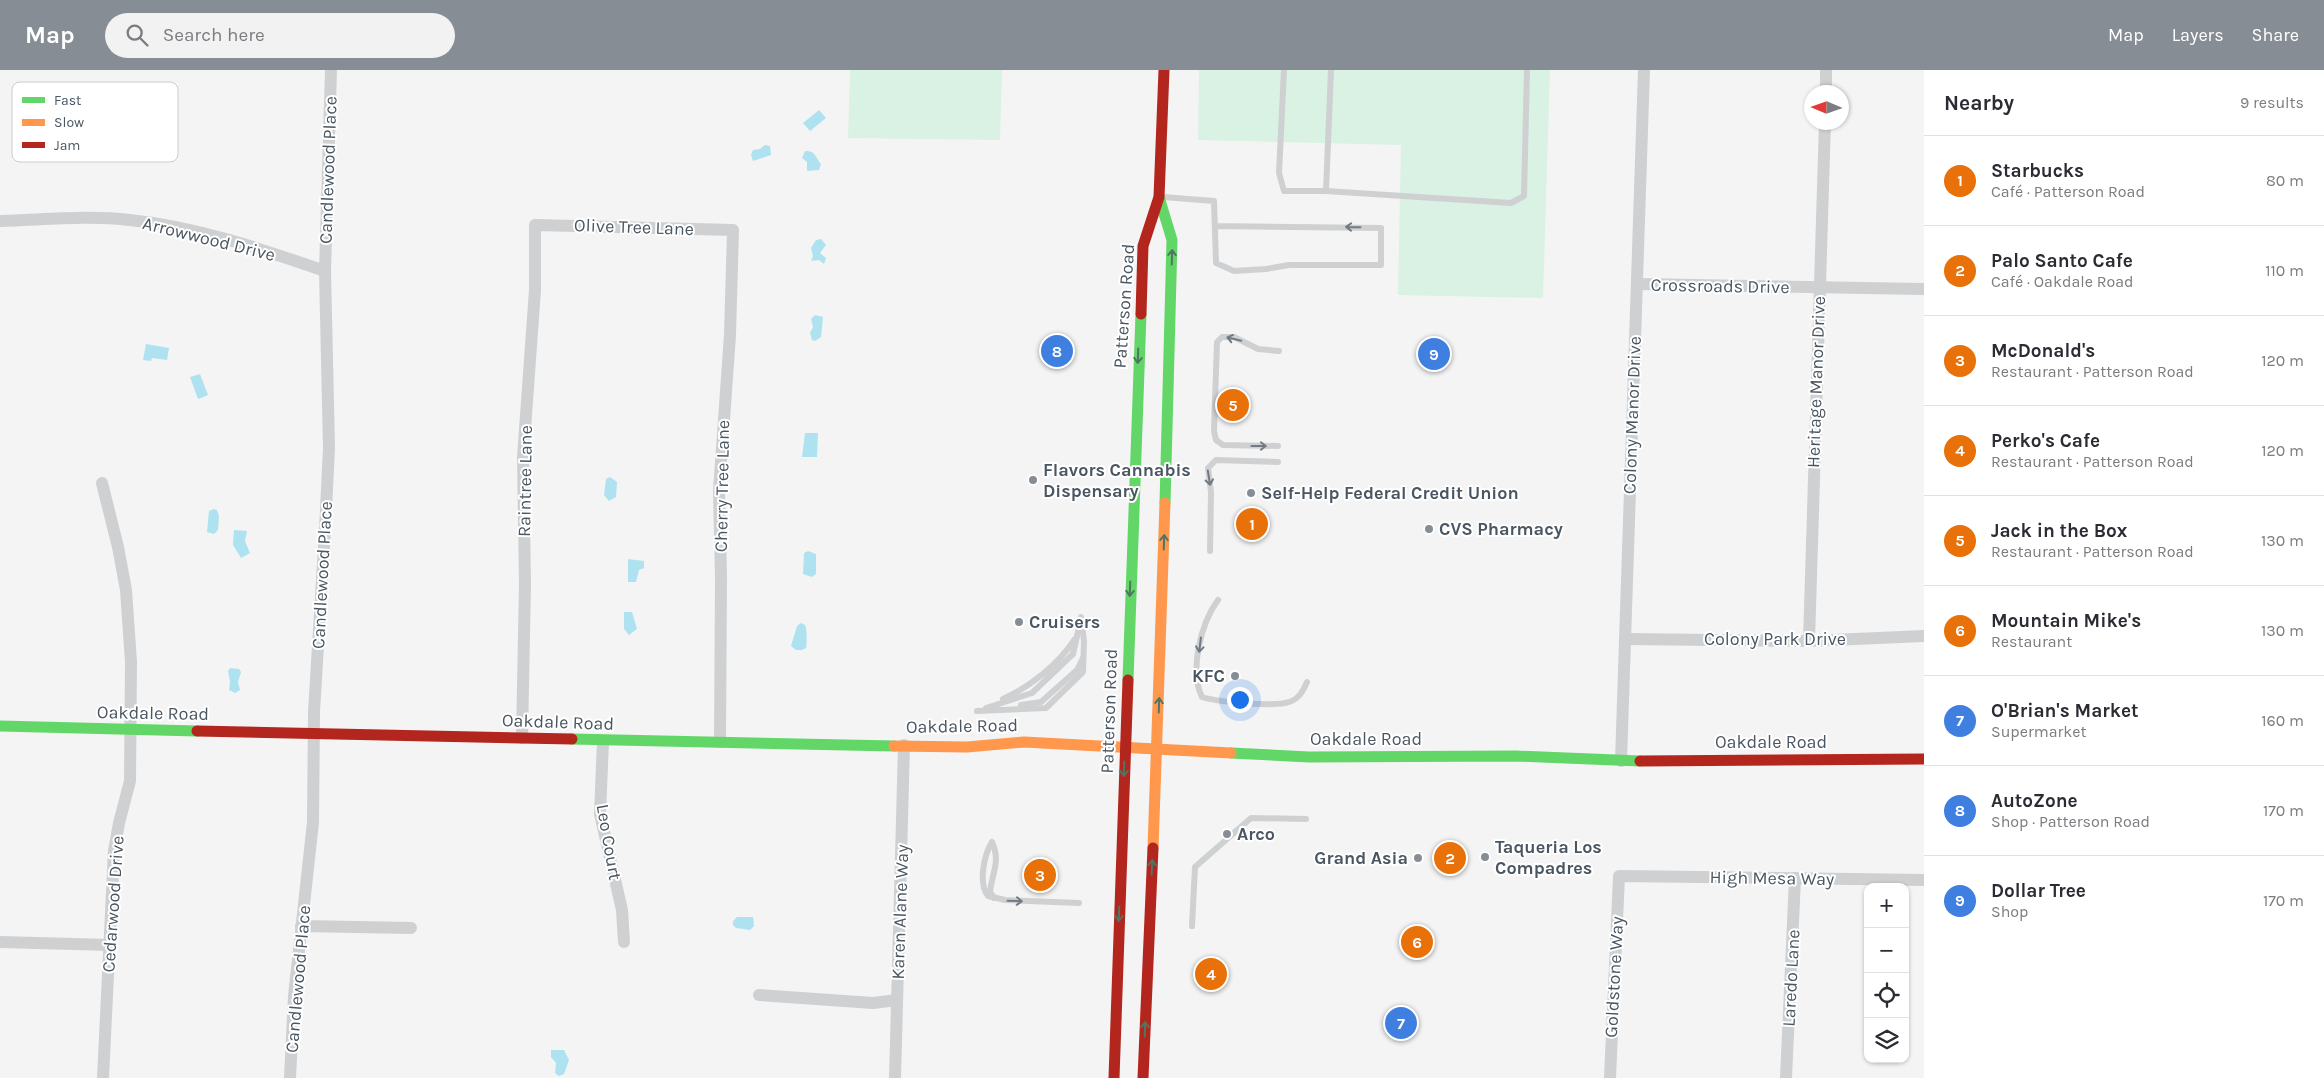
<!DOCTYPE html>
<meta charset="utf-8">
<style>
body{margin:0;font-family:Karla,sans-serif;background:#f2f2f3;color:#2b2b33}
.controls{position:absolute;right:15px;bottom:15px;display:grid;overflow:hidden;border-radius:10px;box-shadow:0 1px 4px #0004}
.controls button{width:45px;height:45px;display:grid;place-items:center;padding:0;border:0;border-bottom:1px solid #e1e1e2;background:#fff;color:#2b2b33;font:25px sans-serif}
.compass{position:absolute;left:1804px;top:15px;width:45px;height:45px;border-radius:50%;background:#fff;box-shadow:0 1px 4px #0004;rotate:272deg}
.you{position:absolute;left:1239px;top:629px;width:18px;height:18px;margin:-12px;border:4px solid #fff;border-radius:50%;background:#1a73e8;box-shadow:0 0 0 8px #1a73e833}
.badge{display:grid;place-items:center;width:32px;height:32px;border-radius:50%;background:#868d94;color:#fff;font-size:16px;font-weight:700}
.pin{position:absolute;translate:-50% -50%;border:2px solid #fff;box-shadow:0 1px 5px #0006}
.list{margin:0;padding:0;list-style:none}
h2{display:flex;justify-content:space-between;align-items:center;height:65px;margin:0;padding:0 20px;font-size:21px}
h2 small{font-size:16px;font-weight:400;color:#7c7c81}
.list li{display:grid;grid-template-columns:32px 1fr auto;gap:15px;align-items:center;box-sizing:border-box;height:90px;padding:0 20px;border-top:1px solid #e1e1e2}
.list b{display:block;font-size:19px;white-space:nowrap}
.list p{margin:0;font-size:16px;white-space:nowrap;color:#7c7c81}
.list em{font-size:16px;font-style:normal;color:#7c7c81}
.icon{flex:none;width:28px;height:28px;fill:none;stroke:currentColor;stroke-width:2;stroke-linecap:round;stroke-linejoin:round}
.map{position:relative;flex:none;width:1924px;height:1008px;overflow:hidden}
header{display:flex;align-items:center;gap:30px;box-sizing:border-box;height:70px;padding:0 25px;background:#868d94;color:#fff}
header strong{font-size:24px}
nav{display:flex;gap:28px;margin-inline-start:auto;font-size:18px}
.search{width:350px;height:45px;background:#f2f2f3;display:flex;align-items:center;gap:12px;box-sizing:border-box;padding:0 18px;border-radius:28px;color:#7c7c81;font-size:19px}
main{display:flex}
aside{flex:1;background:#fff}
.map>svg:first-child{display:block}
.green{fill:#d9f2e3}
.water{fill:#aee2f0}
.lines{fill:none;stroke-linecap:round;stroke-linejoin:round}
.lane{stroke:#ced0d2;stroke-width:6}
.street{stroke:#ced0d2;stroke-width:12}
.fast{stroke:#63d668;stroke-width:11}
.slow{stroke:#ff974d;stroke-width:11}
.jam{stroke:#b3261e;stroke-width:11}
.oneway{stroke:#727b83}
.oneway2{stroke:#507663}
.poi-dot{fill:#868d94;stroke:#fff;stroke-width:2}
.labels{text-anchor:middle;dominant-baseline:central;stroke-width:4;stroke-linejoin:round;paint-order:stroke}
.street-label{font-size:18px;fill:#4a5661;stroke:#fff}
.poi-label{font-size:18px;font-weight:bold;fill:#4a5661;stroke:#fff;text-anchor:start}
.key{fill:#fff;stroke:#c9ccd0;stroke-width:1}
.key-label{font-size:14px;fill:#4a5661}
</style>
<header>
<strong>Map</strong>
<div class="search"><svg class="icon" aria-label="search" viewBox="0 0 24 24"><circle cx="10" cy="10" r="6"/><path d="M15 15l6 6"/></svg>Search here</div>
<nav><a>Map</a><a>Layers</a><a>Share</a></nav>
</header>
<main>
<div class="map">
<svg width="1924" height="1008" viewBox="0 0 1924 1008">
<rect width="100%" height="100%" fill="#f4f4f4"/>
<g class="green">
<path d="M850,0H1002L1000,70L848,68Z"/>
<path d="M1199,0H1550L1543,228L1398,225L1401,75L1198,70Z"/>
</g>
<g class="water">
<path d="M819,40L826,48L810,61L803,53Z"/>
<path d="M765,75L770,76L771,85L753,91L751,85L753,80L760,79Z"/>
<path d="M805,81C816,81 815,87 821,94L819,100L807,101V92L802,88Z"/>
<path d="M821,169L826,175L820,183L826,188L824,194L819,190L811,191L813,186L811,178L816,170Z"/>
<path d="M815,245L823,247L821,267L815,271L812,270L810,263L813,257L811,249Z"/>
<path d="M146,274L169,278L167,290L152,288L151,291L143,290Z"/>
<path d="M200,304L208,325L198,329L190,307Z"/>
<path d="M805,363H818L817,387H802Z"/>
<path d="M610,407L617,412L616,427L609,431L604,425L606,409Z"/>
<path d="M214,439L217,440L219,446L218,460L214,464L207,462L209,441Z"/>
<path d="M234,460L247,461L245,471L250,483L241,488L233,475Z"/>
<path d="M808,481L816,484V504L812,507L803,504L804,483Z"/>
<path d="M628,489L644,491V498L639,500L636,512H628Z"/>
<path d="M624,542H632L637,559L629,565L624,559Z"/>
<path d="M801,553L805,555C807,559 807,572 806,578L802,580H796L791,576L797,556Z"/>
<path d="M230,598L239,599L241,602L238,612L240,620L235,623L229,620L230,612L228,601Z"/>
<path d="M737,847H753L754,856L750,860L736,858L733,855V851Z"/>
<path d="M551,980H564L569,990L564,1004L559,1006L555,1003L556,993L551,987Z"/>
</g>
<g class="lines">
<g class="lane">
<path d="M1284,0L1279,103L1284,121H1326L1331,0"/>
<path d="M1326,121L1511,133L1524,126L1527,0"/>
<path d="M1163,127L1214,131L1216,193L1234,201L1266,199L1289,195H1381V158L1215,156"/>
<path d="M1278,376L1223,375L1216,370L1214,361L1217,272L1222,267H1234L1258,279L1279,281"/>
<path d="M1210,481L1211,422L1208,398L1216,390L1278,392"/>
<path d="M1218,530C1201,553 1189,600 1202,627C1217,632 1275,637 1289,632C1299,629 1303,621 1307,612"/>
<path d="M1003,629C1031,616 1058,595 1075,569"/>
<path d="M1021,635L1041,632L1077,600L1083,588"/>
<path d="M986,638L1032,623L1073,584L1080,553"/>
<path d="M977,641L1046,638L1083,602L1084,571L1081,547"/>
<path d="M992,772C984,785 978,813 988,826L1005,830L1079,833"/>
<path d="M992,772C1001,791 992,803 990,822L994,828"/>
<path d="M1192,856L1195,797L1251,748L1306,749"/>
</g>
<g class="street">
<path d="M1826,22V0"/>
<path d="M0,151C42,150 87,145 130,150C197,157 261,179 325,201"/>
<path d="M1637,214L1924,219"/>
<path d="M102,413L118,477L126,520L131,592L130,711L119,753L114,781L103,1008"/>
<path d="M1625,569L1809,571L1924,566"/>
<path d="M1809,571L1825,52"/>
<path d="M522,668L525,513L523,387L535,220V155L733,160L730,265L719,420L721,507L720,672"/>
<path d="M603,671L600,744L622,840L624,872"/>
<path d="M1621,691L1644,0"/>
<path d="M301,856L411,858"/>
<path d="M0,872L110,875"/>
<path d="M759,925L873,933L897,930"/>
<path d="M290,1008L294,926L313,752L314,642L325,460L329,378L325,201L331,0"/>
<path d="M895,1008L904,675"/>
<path d="M1610,1008L1619,806L1924,810"/>
<path d="M1786,1008L1795,808"/>
</g>
<g class="fast">
<path d="M1159,127L1172,170L1165,433"/>
<path d="M1128,610L1141,244"/>
<path d="M0,656L197,661"/>
<path d="M572,669L894,676"/>
<path d="M1231,683L1309,687L1516,686L1640,691"/>
</g>
<g class="slow">
<path d="M894,676L967,677L1024,672L1231,683"/>
<path d="M1153,778L1165,433"/>
</g>
<g class="jam">
<path d="M1141,244L1143,176L1159,127L1164,0"/>
<path d="M197,661L572,669"/>
<path d="M1640,691L1924,689"/>
<path d="M1114,1008L1128,610"/>
<path d="M1143,1008L1153,778"/>
</g>
</g>
<defs><path id="oneway-shaft" d="M-6 0H5M1.5-3L5.5 0L1.5 3" fill="none" stroke-width="1.6" stroke-linecap="round" stroke-linejoin="round" transform="scale(1.25)"/></defs>
<g class="oneway">
<use href="#oneway-shaft" transform="translate(1353 157) rotate(-179)"/>
<use href="#oneway-shaft" transform="translate(1234 269) rotate(-167)"/>
<use href="#oneway-shaft" transform="translate(1259 376)"/>
<use href="#oneway-shaft" transform="translate(1209 408) rotate(81)"/>
<use href="#oneway-shaft" transform="translate(1200 575) rotate(97)"/>
<use href="#oneway-shaft" transform="translate(1015 831) rotate(2)"/>
</g>
<g class="oneway2">
<use href="#oneway-shaft" transform="translate(1172 187) rotate(-88)"/>
<use href="#oneway-shaft" transform="translate(1138 286) rotate(92)"/>
<use href="#oneway-shaft" transform="translate(1164 472) rotate(-88)"/>
<use href="#oneway-shaft" transform="translate(1130 519) rotate(92)"/>
<use href="#oneway-shaft" transform="translate(1159 635) rotate(-88)"/>
<use href="#oneway-shaft" transform="translate(1124 699) rotate(92)"/>
<use href="#oneway-shaft" transform="translate(1152 797) rotate(-87)"/>
<use href="#oneway-shaft" transform="translate(1119 844) rotate(92)"/>
<use href="#oneway-shaft" transform="translate(1145 959) rotate(-88)"/>
</g>
<g class="poi-dot">
<circle cx="1033" cy="410" r="5"/>
<circle cx="1251" cy="423" r="5"/>
<circle cx="1429" cy="459" r="5"/>
<circle cx="1019" cy="552" r="5"/>
<circle cx="1235" cy="606" r="5"/>
<circle cx="1227" cy="764" r="5"/>
<circle cx="1485" cy="787" r="5"/>
<circle cx="1418" cy="788" r="5"/>
</g>
<g class="labels">
<g class="street-label">
<text transform="translate(328 100) rotate(-88)">Candlewood Place</text>
<text transform="translate(634 157) rotate(2)">Olive Tree Lane</text>
<text transform="translate(209 169) rotate(14)">Arrowwood Drive</text>
<text transform="translate(1720 216) rotate(1)">Crossroads Drive</text>
<text transform="translate(1124 236) rotate(-86)">Patterson Road</text>
<text transform="translate(1816 312) rotate(-88)">Heritage Manor Drive</text>
<text transform="translate(1632 345) rotate(-88)">Colony Manor Drive</text>
<text transform="translate(525 411) rotate(-89)">Raintree Lane</text>
<text transform="translate(722 416) rotate(-89)">Cherry Tree Lane</text>
<text transform="translate(322 505) rotate(-87)">Candlewood Place</text>
<text x="1775" y="569">Colony Park Drive</text>
<text transform="translate(1109 641) rotate(-88)">Patterson Road</text>
<text transform="translate(153 643) rotate(1)">Oakdale Road</text>
<text transform="translate(558 652) rotate(2)">Oakdale Road</text>
<text transform="translate(962 656) rotate(-1)">Oakdale Road</text>
<text x="1366" y="669">Oakdale Road</text>
<text x="1771" y="672">Oakdale Road</text>
<text transform="translate(609 772) rotate(80)">Leo Court</text>
<text transform="translate(1772 808) rotate(1)">High Mesa Way</text>
<text transform="translate(113 834) rotate(-86)">Cedarwood Drive</text>
<text transform="translate(900 842) rotate(-88)">Karen Alane Way</text>
<text transform="translate(1614 907) rotate(-87)">Goldstone Way</text>
<text transform="translate(1791 908) rotate(-87)">Laredo Lane</text>
<text transform="translate(298 909) rotate(-85)">Candlewood Place</text>
</g>
<g class="poi-label">
<text x="1043" y="400">Flavors Cannabis<tspan x="1043" dy="21">Dispensary</tspan></text>
<text x="1261" y="423">Self-Help Federal Credit Union</text>
<text x="1439" y="459">CVS Pharmacy</text>
<text x="1029" y="552">Cruisers</text>
<text x="1225" y="606" text-anchor="end">KFC</text>
<text x="1237" y="764">Arco</text>
<text x="1495" y="777">Taqueria Los<tspan x="1495" dy="21">Compadres</tspan></text>
<text x="1408" y="788" text-anchor="end">Grand Asia</text>
</g>
</g>
<rect x="12" y="12" width="166" height="80" rx="8" class="key"/>
<rect x="22" y="27" width="23" height="6" fill="#63d668"/>
<rect x="22" y="49" width="23" height="7" fill="#ff974d"/>
<rect x="22" y="72" width="23" height="6" fill="#b3261e"/>
<g class="key-label">
<text x="54" y="35">Fast</text>
<text x="54" y="57">Slow</text>
<text x="54" y="80">Jam</text>
</g>
</svg>
<div class="controls">
<button>+</button>
<button>−</button>
<button><svg class="icon" aria-label="locate" viewBox="0 0 24 24"><circle cx="12" cy="12" r="6"/><path d="M12 2v4M12 18v4M2 12h4M18 12h4"/></svg></button>
<button><svg class="icon" aria-label="layers" viewBox="0 0 24 24"><path d="M12 4l9 5-9 5-9-5zM3 14l9 5 9-5"/></svg></button>
</div>
<svg class="compass" viewBox="-18 -18 36 36"><path d="M0-13l5 13h-10z" fill="#e53935"/><path d="M0 13l5-13h-10z" fill="#7c7c81"/></svg>
<div class="you"></div>
<div class="pin badge" style="left:1252px;top:454px;background:#e8710a">1</div>
<div class="pin badge" style="left:1450px;top:788px;background:#e8710a">2</div>
<div class="pin badge" style="left:1040px;top:805px;background:#e8710a">3</div>
<div class="pin badge" style="left:1211px;top:904px;background:#e8710a">4</div>
<div class="pin badge" style="left:1233px;top:335px;background:#e8710a">5</div>
<div class="pin badge" style="left:1417px;top:872px;background:#e8710a">6</div>
<div class="pin badge" style="left:1401px;top:953px;background:#3f7fe0">7</div>
<div class="pin badge" style="left:1057px;top:281px;background:#3f7fe0">8</div>
<div class="pin badge" style="left:1434px;top:284px;background:#3f7fe0">9</div>
</div>
<aside>
<h2>Nearby<small>9 results</small></h2>
<ul class="list">
<li><span class="badge" style="background:#e8710a">1</span><div><b>Starbucks</b><p>Café · Patterson Road</p></div><em>80 m</em></li>
<li><span class="badge" style="background:#e8710a">2</span><div><b>Palo Santo Cafe</b><p>Café · Oakdale Road</p></div><em>110 m</em></li>
<li><span class="badge" style="background:#e8710a">3</span><div><b>McDonald's</b><p>Restaurant · Patterson Road</p></div><em>120 m</em></li>
<li><span class="badge" style="background:#e8710a">4</span><div><b>Perko's Cafe</b><p>Restaurant · Patterson Road</p></div><em>120 m</em></li>
<li><span class="badge" style="background:#e8710a">5</span><div><b>Jack in the Box</b><p>Restaurant · Patterson Road</p></div><em>130 m</em></li>
<li><span class="badge" style="background:#e8710a">6</span><div><b>Mountain Mike's</b><p>Restaurant</p></div><em>130 m</em></li>
<li><span class="badge" style="background:#3f7fe0">7</span><div><b>O'Brian's Market</b><p>Supermarket</p></div><em>160 m</em></li>
<li><span class="badge" style="background:#3f7fe0">8</span><div><b>AutoZone</b><p>Shop · Patterson Road</p></div><em>170 m</em></li>
<li><span class="badge" style="background:#3f7fe0">9</span><div><b>Dollar Tree</b><p>Shop</p></div><em>170 m</em></li>
</ul>
</aside>
</main>
